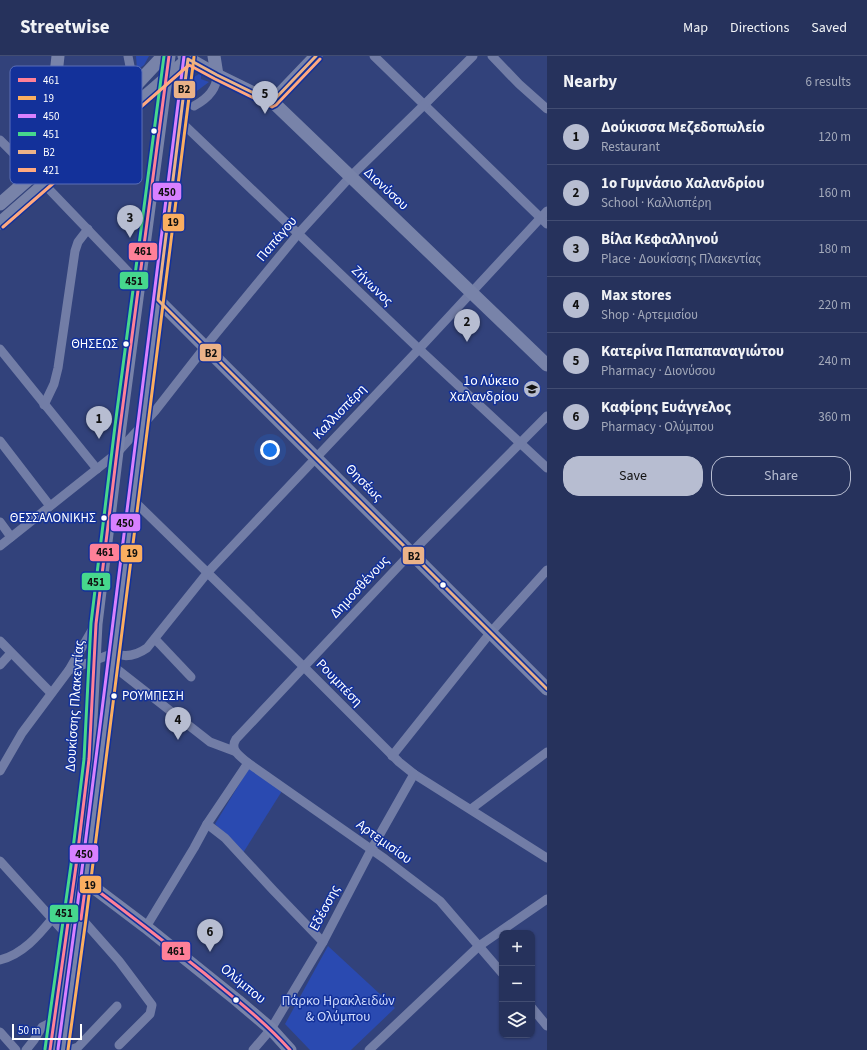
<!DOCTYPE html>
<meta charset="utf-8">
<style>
body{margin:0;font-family:"Source Sans 3",sans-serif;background:#323e65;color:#f1f3f6}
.controls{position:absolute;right:12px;bottom:12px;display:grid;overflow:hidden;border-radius:8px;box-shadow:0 1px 3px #0004}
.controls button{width:36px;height:36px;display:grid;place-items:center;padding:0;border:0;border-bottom:1px solid #424d72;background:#26325c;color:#f1f3f6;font:20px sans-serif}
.scale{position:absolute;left:12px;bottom:10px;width:70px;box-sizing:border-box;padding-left:4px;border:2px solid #fff;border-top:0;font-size:11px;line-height:14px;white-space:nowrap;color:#fff;-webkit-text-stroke:3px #13319a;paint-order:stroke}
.you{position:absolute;left:270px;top:394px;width:14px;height:14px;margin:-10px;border:3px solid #fff;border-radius:50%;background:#1a73e8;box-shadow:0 0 0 6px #1a73e833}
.badge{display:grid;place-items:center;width:26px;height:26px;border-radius:50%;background:#b7bdd1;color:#111;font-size:13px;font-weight:700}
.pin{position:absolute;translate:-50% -33px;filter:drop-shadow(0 1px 2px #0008)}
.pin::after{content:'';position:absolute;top:21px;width:14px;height:12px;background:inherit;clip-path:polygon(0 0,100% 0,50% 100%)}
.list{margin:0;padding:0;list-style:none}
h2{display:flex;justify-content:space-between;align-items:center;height:52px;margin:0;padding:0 16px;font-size:17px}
h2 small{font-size:13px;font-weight:400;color:#a4aabb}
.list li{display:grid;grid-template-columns:26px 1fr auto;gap:12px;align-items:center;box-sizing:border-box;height:56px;padding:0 16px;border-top:1px solid #424d72}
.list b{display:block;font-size:15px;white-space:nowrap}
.list p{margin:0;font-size:13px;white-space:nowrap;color:#a4aabb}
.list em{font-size:13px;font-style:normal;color:#a4aabb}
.actions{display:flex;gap:8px;padding:12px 16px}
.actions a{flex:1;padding:9px 0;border:1px solid #b7bdd1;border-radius:16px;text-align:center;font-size:14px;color:#b7bdd1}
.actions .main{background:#b7bdd1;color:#111}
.icon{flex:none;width:22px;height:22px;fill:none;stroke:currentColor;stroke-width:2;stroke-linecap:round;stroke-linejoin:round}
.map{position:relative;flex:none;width:547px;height:994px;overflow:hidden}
header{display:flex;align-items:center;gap:24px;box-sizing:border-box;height:56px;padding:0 20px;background:#26325c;border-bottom:1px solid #424d72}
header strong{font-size:19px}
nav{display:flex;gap:22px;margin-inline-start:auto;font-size:14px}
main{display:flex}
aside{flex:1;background:#26325c}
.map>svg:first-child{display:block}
.green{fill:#2a4ab1}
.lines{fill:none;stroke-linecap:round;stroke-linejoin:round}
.street{stroke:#727da6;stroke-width:9}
.secondary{stroke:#7883a9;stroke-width:13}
.bus-1-casing{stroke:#13319a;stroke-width:6}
.bus-2-casing{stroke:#13319a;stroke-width:6}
.bus-3-casing{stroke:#13319a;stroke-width:6}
.bus-4-casing{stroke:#13319a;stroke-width:6}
.bus-5-casing{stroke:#13319a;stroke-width:6}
.bus-6-casing{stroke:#13319a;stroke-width:6}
.bus-1{stroke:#ff8098;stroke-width:3}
.bus-2{stroke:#faae60;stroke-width:3}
.bus-3{stroke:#d880ff;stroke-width:3}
.bus-4{stroke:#46d78d;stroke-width:3}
.bus-5{stroke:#ebb288;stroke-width:3}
.bus-6{stroke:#ffa980;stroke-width:3}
.bus-dot{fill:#fff;stroke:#13319a;stroke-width:1.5}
.labels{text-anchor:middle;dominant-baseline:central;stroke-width:3;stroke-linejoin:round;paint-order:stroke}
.bus-label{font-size:13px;fill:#fff;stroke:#13319a;text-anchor:end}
.street-label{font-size:14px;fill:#fff;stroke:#13319a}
.poi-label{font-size:14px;fill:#fff;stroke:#13319a;text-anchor:end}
.park-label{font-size:14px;fill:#cfdafd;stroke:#13319a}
.key{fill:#13319a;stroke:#5a6fb8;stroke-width:1}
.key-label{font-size:11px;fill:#fff}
.line-badge{stroke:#13319a;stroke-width:1.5}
.pale-badge-label{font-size:11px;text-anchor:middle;font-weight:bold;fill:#111}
</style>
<header>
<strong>Streetwise</strong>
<nav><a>Map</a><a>Directions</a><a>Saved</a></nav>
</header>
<main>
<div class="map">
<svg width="547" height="994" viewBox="0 0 547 994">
<rect width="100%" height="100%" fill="#32427b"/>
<g class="green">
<path d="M136,0H149L144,9L137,14Z"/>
<path d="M199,18L201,19V23L209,26L190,40L192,22Z"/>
<path d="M249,712L282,735L243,797L215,768Z"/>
<path d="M328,890L395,952L351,994H310L285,968Z"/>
</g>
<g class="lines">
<g class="street">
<path d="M128,0L131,15L137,28"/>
<path d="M374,0L547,168"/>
<path d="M492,0L519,28L547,53"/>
<path d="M194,50C207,43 217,34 217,19"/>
<path d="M180,65L419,293L547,412"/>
<path d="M0,84L34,118"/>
<path d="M44,128L139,227"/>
<path d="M0,293L97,413"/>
<path d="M44,349L54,328L58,312L75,195L78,186L88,173"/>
<path d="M0,385L50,450"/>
<path d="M133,444L304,611L399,706L414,718L547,802"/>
<path d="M0,466L11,481"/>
<path d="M0,490L117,397L155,355L205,291L298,178L350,121L424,49L473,0"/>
<path d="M155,583L191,621"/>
<path d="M0,585L51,637"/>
<path d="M0,609L11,597"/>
<path d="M113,610L210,686L234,695"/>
<path d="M69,614L114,597C125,602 137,599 147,592L208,516L419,293L547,155"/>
<path d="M392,700L491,576L547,514"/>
<path d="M0,715L22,677L69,614L95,569"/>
<path d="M471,753L547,696"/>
<path d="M207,768L225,782L273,834L323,886"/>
<path d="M0,805L66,878"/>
<path d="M81,862L119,905L152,949L150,958L119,989"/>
<path d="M146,871L194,792L207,768L248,707"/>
<path d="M0,904C23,898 38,880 52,863"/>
<path d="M502,917L440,845L385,803L248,707C240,700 229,694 236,683L411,497L547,360"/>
<path d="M532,952L547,970"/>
<path d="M0,976L16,994"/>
<path d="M63,993H73L78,991L117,950"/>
<path d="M26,994L34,984L42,971L48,968L53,970V973"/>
<path d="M253,994L271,973L323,886L371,794L414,718"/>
<path d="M369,994L479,890L547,843"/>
</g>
<g class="secondary">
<path d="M184,0L217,19L272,46L277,50L547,309"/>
<path d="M214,0L217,19"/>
<path d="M272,46L316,0"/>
<path d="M46,107L58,0"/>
<path d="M0,148L137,28L163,0"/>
<path d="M0,167L188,3"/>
<path d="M158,244L547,633"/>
<path d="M79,825L86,826L97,834L146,871L238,945L271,973L290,994"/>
<path d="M50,994L76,810L89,703L96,568L120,371L169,0"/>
<path d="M63,994L81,862L189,0"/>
</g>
<g class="bus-1-casing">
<g id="bus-1">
<path d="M81,863L86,826C126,856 165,886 204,917C234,942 264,965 290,994"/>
<path d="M50,994L76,810L89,703L96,568L120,371L169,0"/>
</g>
</g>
<g class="bus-2-casing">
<path id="bus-2" d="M68,994L86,863L194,1"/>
</g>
<g class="bus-3-casing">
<path id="bus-3" d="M58,993L76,861L184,0"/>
</g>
<g class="bus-4-casing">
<path id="bus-4" d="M45,993L71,809L84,703L91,567L115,370L164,0"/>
</g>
<g class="bus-5-casing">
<path id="bus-5" d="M316,0L272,46L217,19L188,3L158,244L547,633"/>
</g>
<g class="bus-6-casing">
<path id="bus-6" d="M3,171L189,9L215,23L272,51L276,49L320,3"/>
</g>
<use href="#bus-1" class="bus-1"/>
<use href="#bus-2" class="bus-2"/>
<use href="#bus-3" class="bus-3"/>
<use href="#bus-4" class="bus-4"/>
<use href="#bus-5" class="bus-5"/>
<use href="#bus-6" class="bus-6"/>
</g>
<defs>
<g id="school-disc" transform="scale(0.9)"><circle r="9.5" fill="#b7bdd1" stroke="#13319a"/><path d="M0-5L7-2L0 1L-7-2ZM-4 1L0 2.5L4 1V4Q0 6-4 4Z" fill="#111"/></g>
</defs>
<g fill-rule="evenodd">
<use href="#school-disc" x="532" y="333"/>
</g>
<g class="bus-dot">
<circle cx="154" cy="75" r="3.5"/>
<circle cx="126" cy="288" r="3.5"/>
<circle cx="104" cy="462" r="3.5"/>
<circle cx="443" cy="529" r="3.5"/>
<circle cx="114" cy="640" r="3.5"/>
<circle cx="236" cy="944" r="3.5"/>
</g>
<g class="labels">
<g class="bus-label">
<text x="118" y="288">ΘΗΣΕΩΣ</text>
<text x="96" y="462">ΘΕΣΣΑΛΟΝΙΚΗΣ</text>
<text x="122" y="640" text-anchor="start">ΡΟΥΜΠΕΣΗ</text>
</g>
<g class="street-label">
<text transform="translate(386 133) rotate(43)">Διονύσου</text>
<text transform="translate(277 183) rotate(-50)">Παπάγου</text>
<text transform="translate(372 230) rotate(44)">Ζήνωνος</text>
<text transform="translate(340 356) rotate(-46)">Καλλισπέρη</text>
<text transform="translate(364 427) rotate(45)">Θησέως</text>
<text transform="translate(360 531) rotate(-47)">Δημοσθένους</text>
<text transform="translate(339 627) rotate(46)">Ρουμπέση</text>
<text transform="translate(75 650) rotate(-86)">Δουκίσσης Πλακεντίας</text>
<text transform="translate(384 786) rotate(36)">Αρτεμισίου</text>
<text transform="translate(325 852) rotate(-62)">Εδέσσης</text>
<text transform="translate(243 928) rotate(39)">Ολύμπου</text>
</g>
<g class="poi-label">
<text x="519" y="325">1ο Λύκειο<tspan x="519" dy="16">Χαλανδρίου</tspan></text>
</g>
<g class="park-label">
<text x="338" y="945">Πάρκο Ηρακλειδών<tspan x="338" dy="16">&amp; Ολύμπου</tspan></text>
</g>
</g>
<rect x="10" y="10" width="132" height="118" rx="6" class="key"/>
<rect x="18" y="22" width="18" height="4" fill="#ff8098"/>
<rect x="18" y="40" width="18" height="4" fill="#faae60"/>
<rect x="18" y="58" width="18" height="4" fill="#d880ff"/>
<rect x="18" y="76" width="18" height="4" fill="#46d78d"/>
<rect x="18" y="94" width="18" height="4" fill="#ebb288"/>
<rect x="18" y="112" width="18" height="4" fill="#ffa980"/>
<g class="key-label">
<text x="43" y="28">461</text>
<text x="43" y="46">19</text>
<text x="43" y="64">450</text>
<text x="43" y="82">451</text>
<text x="43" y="100">Β2</text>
<text x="43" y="118">421</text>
</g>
<g class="line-badge">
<rect x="173" y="24" width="23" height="19" rx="4" fill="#ebb288"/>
<rect x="152" y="126" width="30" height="19" rx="4" fill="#d880ff"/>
<rect x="162" y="157" width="23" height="19" rx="4" fill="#faae60"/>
<rect x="128" y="186" width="30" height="19" rx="4" fill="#ff8098"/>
<rect x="119" y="215" width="30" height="19" rx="4" fill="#46d78d"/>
<rect x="199" y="287" width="23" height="19" rx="4" fill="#ebb288"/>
<rect x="110" y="457" width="31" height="19" rx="4" fill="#d880ff"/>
<rect x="89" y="487" width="31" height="19" rx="4" fill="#ff8098"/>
<rect x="120" y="488" width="23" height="19" rx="4" fill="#faae60"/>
<rect x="402" y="490" width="23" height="19" rx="4" fill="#ebb288"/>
<rect x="81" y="516" width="30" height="19" rx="4" fill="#46d78d"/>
<rect x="69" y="788" width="30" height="19" rx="4" fill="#d880ff"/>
<rect x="79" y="819" width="23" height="19" rx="4" fill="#faae60"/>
<rect x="49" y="848" width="30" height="19" rx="4" fill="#46d78d"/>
<rect x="161" y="885" width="30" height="20" rx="4" fill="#ff8098"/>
</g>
<g class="pale-badge-label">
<text x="184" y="37">Β2</text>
<text x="167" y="140">450</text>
<text x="173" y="170">19</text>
<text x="143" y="199">461</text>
<text x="134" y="229">451</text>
<text x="211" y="301">Β2</text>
<text x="125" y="471">450</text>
<text x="105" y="500">461</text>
<text x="132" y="501">19</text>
<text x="414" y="504">Β2</text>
<text x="96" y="530">451</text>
<text x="84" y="802">450</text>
<text x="90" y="833">19</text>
<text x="64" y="861">451</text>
<text x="176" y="899">461</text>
</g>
</svg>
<div class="controls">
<button>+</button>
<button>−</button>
<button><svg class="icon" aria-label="layers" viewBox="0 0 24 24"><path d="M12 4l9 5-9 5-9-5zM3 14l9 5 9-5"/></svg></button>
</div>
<div class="scale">50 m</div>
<div class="you"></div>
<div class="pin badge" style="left:99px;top:383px">1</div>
<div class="pin badge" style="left:467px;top:286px">2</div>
<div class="pin badge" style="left:130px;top:182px">3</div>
<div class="pin badge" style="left:178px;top:684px">4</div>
<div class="pin badge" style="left:265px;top:58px">5</div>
<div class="pin badge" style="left:210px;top:896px">6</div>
</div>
<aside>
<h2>Nearby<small>6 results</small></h2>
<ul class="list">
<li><span class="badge">1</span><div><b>Δούκισσα Μεζεδοπωλείο</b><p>Restaurant</p></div><em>120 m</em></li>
<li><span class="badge">2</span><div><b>1ο Γυμνάσιο Χαλανδρίου</b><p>School · Καλλισπέρη</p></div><em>160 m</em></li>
<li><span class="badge">3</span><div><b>Βίλα Κεφαλληνού</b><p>Place · Δουκίσσης Πλακεντίας</p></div><em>180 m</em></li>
<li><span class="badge">4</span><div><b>Max stores</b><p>Shop · Αρτεμισίου</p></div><em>220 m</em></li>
<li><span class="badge">5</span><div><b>Κατερίνα Παπαπαναγιώτου</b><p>Pharmacy · Διονύσου</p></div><em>240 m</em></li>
<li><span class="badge">6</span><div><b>Καφίρης Ευάγγελος</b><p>Pharmacy · Ολύμπου</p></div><em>360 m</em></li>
</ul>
<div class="actions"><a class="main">Save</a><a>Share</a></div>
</aside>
</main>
